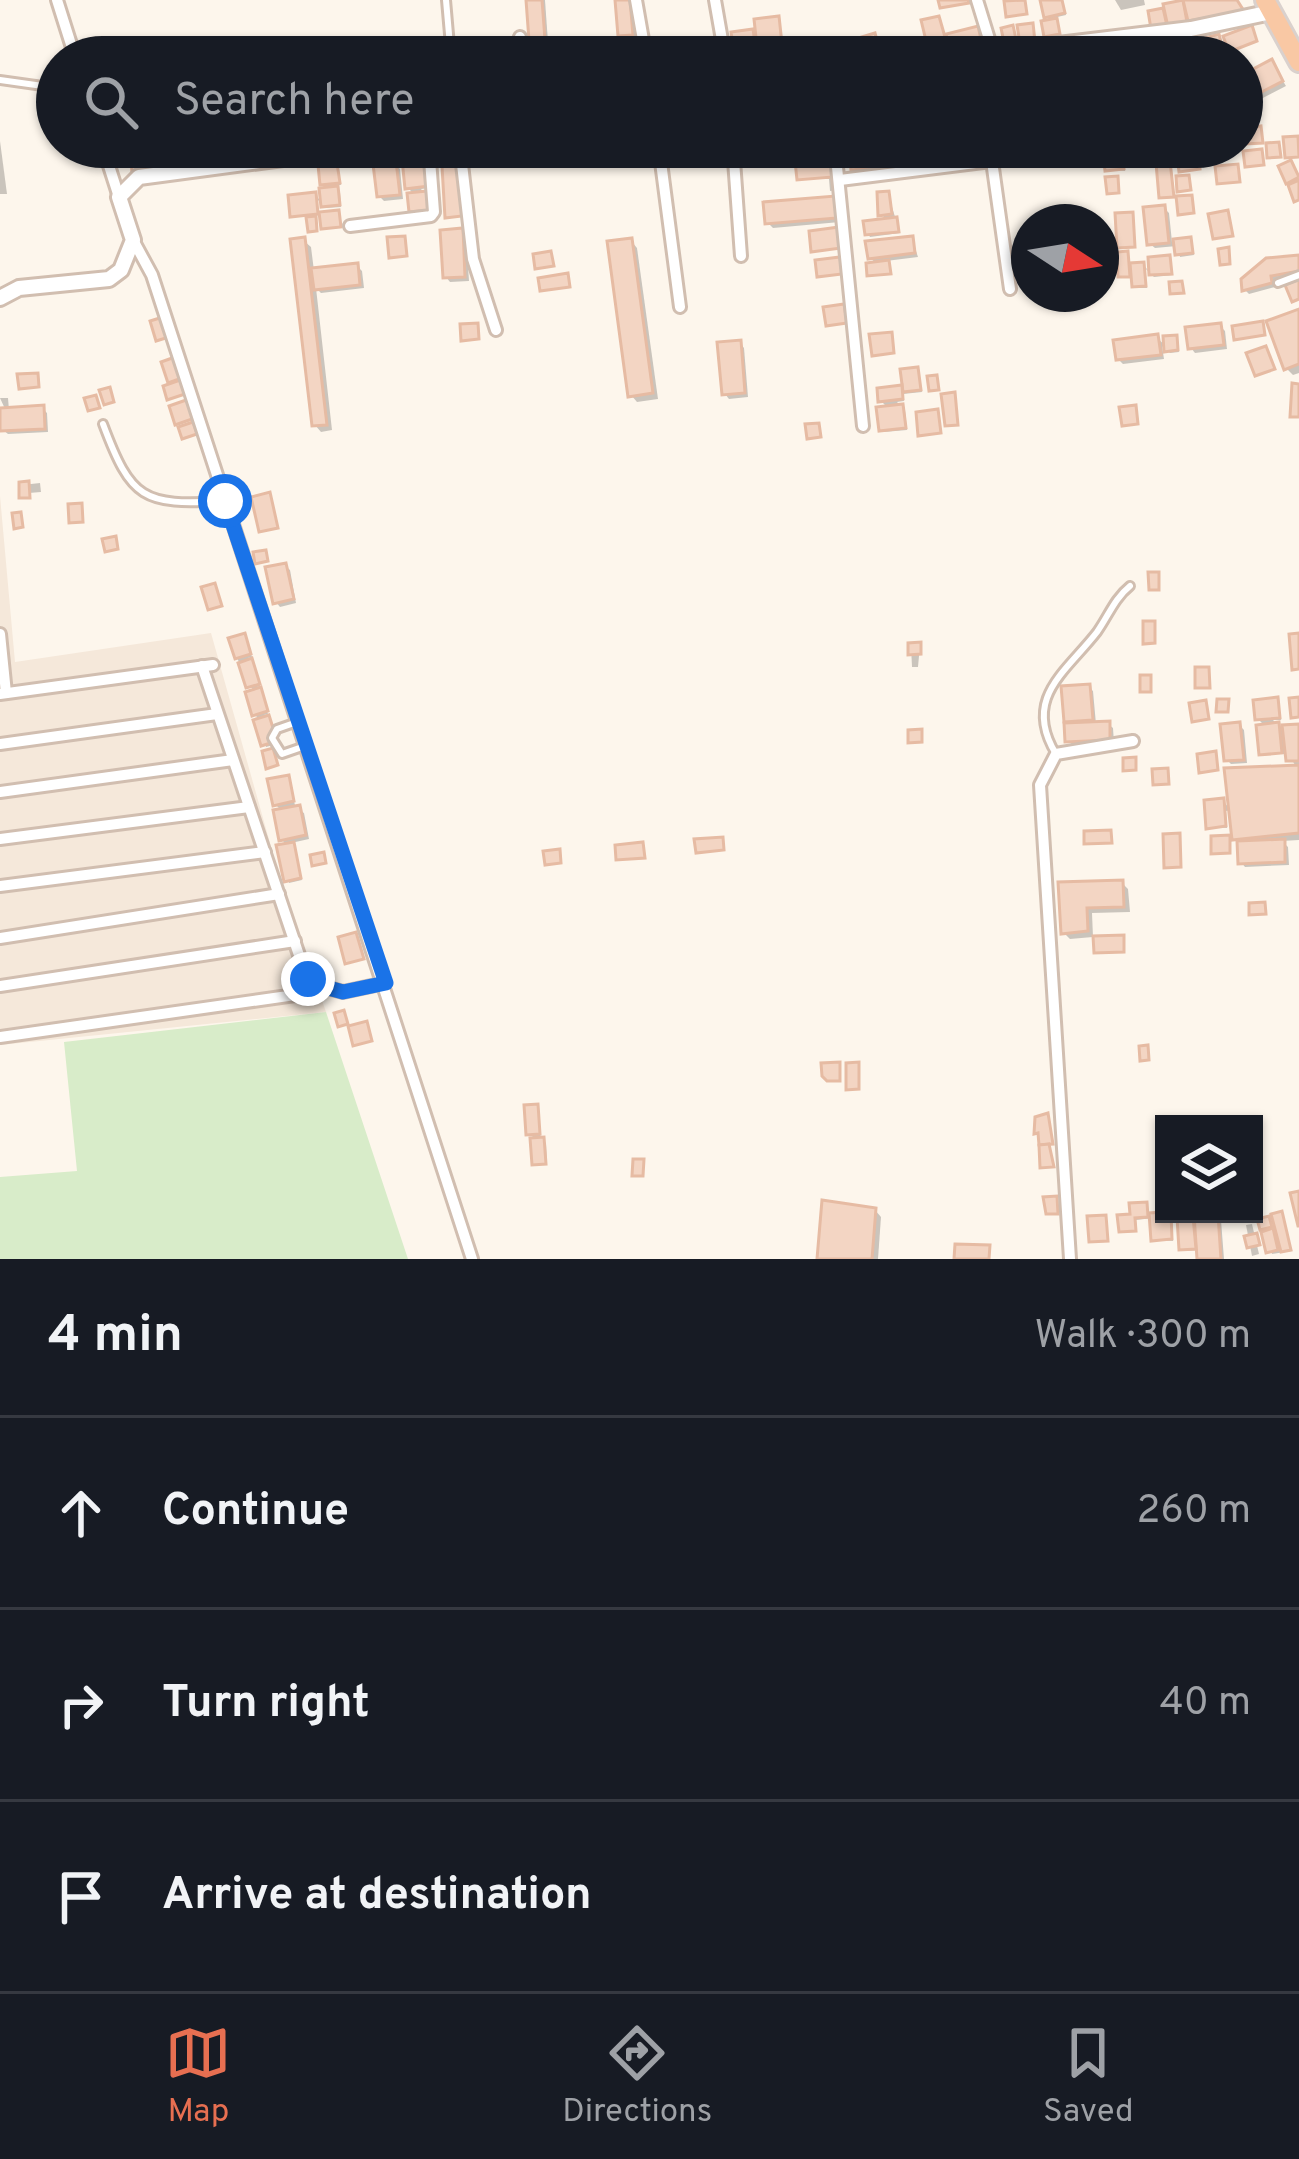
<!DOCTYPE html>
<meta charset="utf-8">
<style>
body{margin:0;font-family:Overpass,sans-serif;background:#242831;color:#f1f3f6}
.controls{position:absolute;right:36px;bottom:36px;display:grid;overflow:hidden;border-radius:0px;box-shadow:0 3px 9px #0004}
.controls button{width:108px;height:108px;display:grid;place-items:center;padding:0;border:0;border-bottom:3px solid #363941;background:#171b24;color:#f1f3f6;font:60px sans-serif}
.compass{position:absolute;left:1011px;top:204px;width:108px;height:108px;border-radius:50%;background:#171b24;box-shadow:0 3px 9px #0004;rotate:102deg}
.stop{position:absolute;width:36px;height:36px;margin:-27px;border:9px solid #1a73e8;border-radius:50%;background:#fff}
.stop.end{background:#1a73e8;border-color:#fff;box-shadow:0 3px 12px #0008}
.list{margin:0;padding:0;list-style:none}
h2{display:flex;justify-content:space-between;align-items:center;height:156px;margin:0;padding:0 48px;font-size:51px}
h2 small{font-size:39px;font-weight:400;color:#9ea1a6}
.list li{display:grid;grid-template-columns:78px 1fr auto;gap:36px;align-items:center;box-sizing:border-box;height:192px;padding:0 48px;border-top:3px solid #363941}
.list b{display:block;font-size:45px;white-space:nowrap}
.list em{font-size:39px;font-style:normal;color:#9ea1a6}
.icon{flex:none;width:66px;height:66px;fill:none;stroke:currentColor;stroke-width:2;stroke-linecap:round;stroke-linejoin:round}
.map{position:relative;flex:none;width:1299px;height:1259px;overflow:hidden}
.search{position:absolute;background:#171b24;box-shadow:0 3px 9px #0004;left:36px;right:36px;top:36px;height:132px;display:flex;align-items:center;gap:30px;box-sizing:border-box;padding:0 42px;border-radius:66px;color:#9ea1a6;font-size:45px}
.sheet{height:732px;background:#171b24}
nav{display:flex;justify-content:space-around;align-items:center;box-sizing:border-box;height:168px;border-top:3px solid #363941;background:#171b24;font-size:33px;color:#9ea1a6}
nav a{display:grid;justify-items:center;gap:6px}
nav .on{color:#e76f51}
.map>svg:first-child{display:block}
.residential{fill:#f5e8da}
.green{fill:#d8ecc9}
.shadow{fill:#0003}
.building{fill:#f3d5c3;stroke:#e6bba3;stroke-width:3}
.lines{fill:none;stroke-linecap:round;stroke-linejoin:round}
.service-casing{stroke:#d1beb0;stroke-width:12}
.minor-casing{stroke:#d1beb0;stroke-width:16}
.tertiary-casing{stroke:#d1beb0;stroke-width:20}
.trunk-casing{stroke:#dad1cd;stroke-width:24}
.service{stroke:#fff;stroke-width:6}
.minor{stroke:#fff;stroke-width:10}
.tertiary{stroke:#fff;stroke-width:14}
.trunk{stroke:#f9c8a4;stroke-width:18}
.route{stroke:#1a73e8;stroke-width:15}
</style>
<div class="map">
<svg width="1299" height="1259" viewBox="0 0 1299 1259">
<rect width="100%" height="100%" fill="#fdf6ec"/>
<path class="residential" d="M0,496L15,662L211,633L279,875L326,1012L0,1045Z"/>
<path class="green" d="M326,1012L408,1259H0V1177L77,1171L64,1042Z"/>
<g class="shadow">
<path d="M529,0H545L549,56L537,57L533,53Z"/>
<path d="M1043,0H1063L1066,15L1053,18L1061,36H1047L1053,22L1047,16Z"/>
<path d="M1115,0H1144L1145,5L1121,10Z"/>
<path d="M778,19L783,45L756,49L757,57H738L735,34L758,31Z"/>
<path d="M938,19L945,37L977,30L983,46L956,52L949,45L933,50Z"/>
<path d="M1272,63L1286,86L1259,100L1255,95Z"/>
<path d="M0,141L7,194H0Z"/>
<path d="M817,147H831L832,156H826L833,164L838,190L830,191L829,179L800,178L825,162Z"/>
<path d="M852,147H913L916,170L883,174L871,163L872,169L857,171Z"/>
<path d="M917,147H948V150L1004,147L1005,158L940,167L937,151H930L924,166Z"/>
<path d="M1102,147H1114L1115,155L1124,157L1125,171L1107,170Z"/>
<path d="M1151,147H1169V152L1154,153Z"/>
<path d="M1216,147H1240L1241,150L1219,152Z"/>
<path d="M405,161L430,188L421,189L428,197L430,212L412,211L415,195L408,188Z"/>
<path d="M395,164L400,169L403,199L384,201L379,196Z"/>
<path d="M336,166L341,185H333L340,192L341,207L326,208L317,199L319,215L311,216L315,220L311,231L309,216L293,215L315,195L324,204L330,190L323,184Z"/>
<path d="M888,194L900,233L870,237L868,234L888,221L881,214Z"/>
<path d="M834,199L840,222L773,228L768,223Z"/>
<path d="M1164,208L1169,213L1172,242L1190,240L1194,255L1180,257L1177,246L1155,248L1150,244Z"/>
<path d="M461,231L466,236L469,281L450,282L446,277Z"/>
<path d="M912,239L918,257L886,261L892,275H870L877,264L870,258Z"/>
<path d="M304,241L311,247L314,271L357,266L362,271L364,288L321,293L316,288L332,430L321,432L315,425Z"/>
<path d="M631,241L637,248L658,399L637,402L631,395Z"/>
<path d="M1127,254L1130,266L1143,265L1152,274L1169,258L1173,275L1154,277L1145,268L1147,288H1137L1134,278L1121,276Z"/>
<path d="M1299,258V275L1274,280L1275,287L1249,294L1245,290Z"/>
<path d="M1299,312V373L1293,375L1286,368Z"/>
<path d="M1220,326L1225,331L1227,349L1195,353L1191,348Z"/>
<path d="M1157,338L1167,347L1176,338L1179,352L1170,353L1162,346L1164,359L1123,364L1118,359Z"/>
<path d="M740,343L744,348L748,397L729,399L725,394Z"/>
<path d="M917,370L922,392L903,394L904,401L897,402L905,410L907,430L884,432L889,409L881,401L880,390L905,388Z"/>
<path d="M0,398H8L9,410L42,408L47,413L48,432L8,434L3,430L6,411Z"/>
<path d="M40,483L41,492L29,493L22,485Z"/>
<path d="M285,566L290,570L296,603L280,607L276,602Z"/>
<path d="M246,638L252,657L248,658L254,664L260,686L257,687L268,714L264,715L270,721L277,744L266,747L261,721L255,715L254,692L237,658Z"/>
<path d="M920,645L918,667H912L911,646Z"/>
<path d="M1088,687L1093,691L1096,724H1108L1113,728L1114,743L1073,745L1068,741L1065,689Z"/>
<path d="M1277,701L1281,720H1273L1281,728L1299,727V840L1282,841L1288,847L1289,865L1245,867L1241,862L1240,844L1235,839L1232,810L1226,811L1227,828L1209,827L1223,801L1231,810L1297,768L1288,754H1262L1266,727L1258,719Z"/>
<path d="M1239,725L1244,730L1247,763L1231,764L1226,759Z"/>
<path d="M288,778L296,809L304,813L309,839L291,843L302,880L289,883L288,846L282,840V811L276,805Z"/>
<path d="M1122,883L1128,889L1130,912L1092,913L1093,937L1070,939L1064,933L1061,884Z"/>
<path d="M537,1107L541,1140L546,1143L547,1165L535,1163L533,1137L529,1133Z"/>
<path d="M1146,1205L1149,1216L1172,1217L1173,1241L1154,1240L1153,1218L1136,1220L1137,1232L1122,1231Z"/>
<path d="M875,1210L881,1217L878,1259H820Z"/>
<path d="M1216,1216L1221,1220L1224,1259H1200V1250L1185,1251L1182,1249L1192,1220L1198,1226Z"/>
<path d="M1283,1217L1292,1251L1272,1254L1263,1229L1268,1220L1271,1232L1278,1230Z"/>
<path d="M1252,1224L1259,1254L1252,1256L1246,1225Z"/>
</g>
<g class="building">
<path d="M526,0H542L546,53L530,54Z"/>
<path d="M615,0H630L633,35L618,36Z"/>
<path d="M938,0H968L969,3L940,8Z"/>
<path d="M1025,0L1027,14L1006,17L1004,1Z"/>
<path d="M1040,0H1062L1065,13L1044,18Z"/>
<path d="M1183,0L1187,22L1168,27L1163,4Z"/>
<path d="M1183,0H1237L1244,11L1188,21Z"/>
<path d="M1163,8L1167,26L1151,29L1148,11Z"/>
<path d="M779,16L782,44L757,47L754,19Z"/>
<path d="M939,16L947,44L928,49L921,20Z"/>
<path d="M1057,18L1060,34L1044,37L1041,21Z"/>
<path d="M1033,23L1035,42L1020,44L1017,25Z"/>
<path d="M1013,25L1017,44L1005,47L1001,28Z"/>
<path d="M1252,25L1257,41L1229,52L1223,36Z"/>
<path d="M978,26L982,44L950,51L946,34Z"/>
<path d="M753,29L757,57H735L731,32Z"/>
<path d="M875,33L880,52L860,57L855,39Z"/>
<path d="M1219,34L1224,54L1205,57L1201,39Z"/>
<path d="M1197,39L1201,57H1185L1182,42Z"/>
<path d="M516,40L517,57H482L481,43Z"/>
<path d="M1129,46L1131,57H1117L1115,49Z"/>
<path d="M1106,47L1108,57H1082L1081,51Z"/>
<path d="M782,49L783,57H763V51Z"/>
<path d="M1272,59L1283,81L1252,97L1242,75Z"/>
<path d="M1261,126L1263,143L1245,144L1244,128Z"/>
<path d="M1298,136L1299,157L1285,158L1283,137Z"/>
<path d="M1279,142L1281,157L1267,158L1266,143Z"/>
<path d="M849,147H869L871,168L851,170Z"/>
<path d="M873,147H911L913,167L875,171Z"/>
<path d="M969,147L970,162L935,166L933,149Z"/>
<path d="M971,147H1003V156L972,160Z"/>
<path d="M1126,147H1142L1143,162L1128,164Z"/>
<path d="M1176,147H1197L1200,169L1179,172Z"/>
<path d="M458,148L462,216L445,218L441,149Z"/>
<path d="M783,148L784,157L767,159L766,150Z"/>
<path d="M1262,149L1264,165L1245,167L1243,151Z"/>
<path d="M931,151L933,166L920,167L919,153Z"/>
<path d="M1122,151L1124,169L1105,171L1103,153Z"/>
<path d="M426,156L429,186L405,189L402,159Z"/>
<path d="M147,157L149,172L132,173L131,159Z"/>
<path d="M832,158L833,177L797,180L795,161Z"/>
<path d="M1291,160L1299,177L1286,184L1278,166Z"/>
<path d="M396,161L400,195L377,197L373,164Z"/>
<path d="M1170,161L1174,197L1159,198L1156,163Z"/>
<path d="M337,163L340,183L320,185L318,165Z"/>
<path d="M1238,164L1240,182L1217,184L1215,166Z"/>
<path d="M1189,175L1191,190L1177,192L1176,176Z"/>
<path d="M1118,176L1119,193L1107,194L1105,177Z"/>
<path d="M1299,180V200L1294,202L1288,185Z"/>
<path d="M338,186L340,205L321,207L319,188Z"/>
<path d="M427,191L429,210L409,212L407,193Z"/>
<path d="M889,191L892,214L878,216L877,192Z"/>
<path d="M316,192L318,214L290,217L288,195Z"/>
<path d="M1192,195L1194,213L1178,215L1176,196Z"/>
<path d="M835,196L837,218L765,224L763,202Z"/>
<path d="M1165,205L1169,243L1147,245L1143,207Z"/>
<path d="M339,210L341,227L321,229L319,212Z"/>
<path d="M1228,210L1233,236L1213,239L1208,214Z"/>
<path d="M1133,212L1135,247L1117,248L1115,213Z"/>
<path d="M316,216L317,231L308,232L306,217Z"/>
<path d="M897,217L899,232L865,235L863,221Z"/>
<path d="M839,227L841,248L811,252L809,231Z"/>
<path d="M463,228L465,277L443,278L440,230Z"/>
<path d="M1105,230L1108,255L1101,256V231Z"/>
<path d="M405,236L407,256L389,258L387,237Z"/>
<path d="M913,236L915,253L868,259L865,241Z"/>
<path d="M305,237L327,425L312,426L290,239Z"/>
<path d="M1191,237L1193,253L1175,255L1173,239Z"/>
<path d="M632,238L653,393L628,397L607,241Z"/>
<path d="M1229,247L1230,264L1220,265L1218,249Z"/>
<path d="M551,251L554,266L535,269L533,254Z"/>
<path d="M1128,251L1130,277H1118L1117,252Z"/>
<path d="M1170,255L1172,274L1149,275L1148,257Z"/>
<path d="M1299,255V271L1271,276L1272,283L1242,291L1241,279L1266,258Z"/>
<path d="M840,257L842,274L817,277L815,260Z"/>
<path d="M889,260L891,274L867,276L866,263Z"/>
<path d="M1144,262L1146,286L1132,287L1130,263Z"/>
<path d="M358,263L360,285L314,290L311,268Z"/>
<path d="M568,273L570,287L540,291L538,278Z"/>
<path d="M1299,279V299L1292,302L1285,285Z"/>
<path d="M1182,281L1184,293L1170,294L1169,282Z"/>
<path d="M844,304L847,323L826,326L823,307Z"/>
<path d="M1299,309V364L1284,370L1266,321Z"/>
<path d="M163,317L169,337L156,341L150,321Z"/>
<path d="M1263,321L1265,335L1234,340L1232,326Z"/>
<path d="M478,323L479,339L461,341L460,324Z"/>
<path d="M1221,323L1224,345L1188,349L1185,327Z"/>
<path d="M892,332L894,353L872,356L869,334Z"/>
<path d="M1158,334L1161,355L1116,360L1113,340Z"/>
<path d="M1177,335L1178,350L1164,352L1163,336Z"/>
<path d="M741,340L745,393L722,395L717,342Z"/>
<path d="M1266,346L1275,369L1255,376L1246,353Z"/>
<path d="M175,357L182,378L168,383L161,362Z"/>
<path d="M918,367L921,390L903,392L900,369Z"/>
<path d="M38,373L39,387L19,389L17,374Z"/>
<path d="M937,375L939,390L929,391L927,376Z"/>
<path d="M183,379L188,393L167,400L163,386Z"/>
<path d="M1292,383L1299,384V417H1290Z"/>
<path d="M902,385L903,399L878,402L877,388Z"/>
<path d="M110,387L114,402L104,405L99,390Z"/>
<path d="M955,392L958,425L945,426L941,394Z"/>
<path d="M96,395L100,408L88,411L84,398Z"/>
<path d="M189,399L195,418L175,425L169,406Z"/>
<path d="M903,404L906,428L879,431L876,407Z"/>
<path d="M44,405L45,429L0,431V408Z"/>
<path d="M1136,405L1138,424L1122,426L1119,407Z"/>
<path d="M938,409L941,433L918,436L916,412Z"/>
<path d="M193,422L197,434L182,439L178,427Z"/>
<path d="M819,423L821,437L807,439L805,424Z"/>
<path d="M29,481L30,498H19V482Z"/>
<path d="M270,492L278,528L259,532L251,497Z"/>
<path d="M82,503L83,522L69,523L68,504Z"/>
<path d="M21,512L23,527L14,529L12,513Z"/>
<path d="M116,536L118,549L105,552L102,539Z"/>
<path d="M266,550L268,561L255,564L253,552Z"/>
<path d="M286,563L294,599L273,604L265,567Z"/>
<path d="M1148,572H1159V590H1149Z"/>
<path d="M215,583L222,606L208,610L201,587Z"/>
<path d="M1143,621H1155V643L1143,644Z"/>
<path d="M245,633L251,654L235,659L228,638Z"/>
<path d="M1299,633V669L1292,670L1289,634Z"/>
<path d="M921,642V654L908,655V643Z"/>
<path d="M252,658L260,684L246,688L238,663Z"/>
<path d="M1195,667H1209L1210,688H1195Z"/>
<rect x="1140" y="675" width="11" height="17"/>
<path d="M1090,684L1093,720L1064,722L1061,686Z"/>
<path d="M261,687L268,711L252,716L245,692Z"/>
<path d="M1278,697L1280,718L1255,720L1253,700Z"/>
<path d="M1299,697V717L1291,718L1289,698Z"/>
<path d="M1217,699H1229L1228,712H1216Z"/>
<path d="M1206,700L1209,719L1192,722L1189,703Z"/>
<path d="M269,715L277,741L261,746L253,720Z"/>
<path d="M1110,721V740L1065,742L1064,723Z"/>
<path d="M1240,722L1244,760L1224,761L1220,724Z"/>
<path d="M1279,722L1282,753L1259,755L1256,725Z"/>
<path d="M1299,724V761H1286L1282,725Z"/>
<path d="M922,729V742L908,743V730Z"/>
<path d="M273,748L278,765L266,769L262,751Z"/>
<path d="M1216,751L1218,770L1199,773L1197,754Z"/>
<path d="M1136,757V770L1123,771V758Z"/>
<path d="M1299,765V833L1232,840L1224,768Z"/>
<path d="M1168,768L1169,784L1153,785L1152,769Z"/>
<path d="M289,775L294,801L273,806L267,779Z"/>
<path d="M1224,798L1226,826L1206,829L1204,800Z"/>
<path d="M300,805L306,835L279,841L273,810Z"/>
<path d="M1111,830L1112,843L1084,844V831Z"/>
<path d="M1180,833L1181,867L1164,868L1163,834Z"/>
<path d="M1230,835V853L1211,854V836Z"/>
<path d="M723,837L724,850L696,853L694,839Z"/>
<path d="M1285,839V862L1238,864L1237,841Z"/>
<path d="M294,842L301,878L284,882L276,845Z"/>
<path d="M643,842L645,858L616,860L615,845Z"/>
<path d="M560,849L561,863L545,865L543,851Z"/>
<path d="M324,852L326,863L312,866L310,855Z"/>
<path d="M1123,880L1124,907L1087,908L1088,931L1061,934L1058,882Z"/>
<path d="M1265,902L1266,914L1249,915V903Z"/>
<path d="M356,932L364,959L345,964L338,937Z"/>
<path d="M1124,935V952L1094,953L1093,936Z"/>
<path d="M344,1010L348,1024L338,1027L334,1013Z"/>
<path d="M367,1021L372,1041L353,1046L348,1026Z"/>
<path d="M1148,1045L1149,1060L1140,1061L1139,1046Z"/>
<path d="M840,1062V1081H827L822,1076L821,1063Z"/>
<path d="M859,1062V1089L846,1090V1063Z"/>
<path d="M538,1104L540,1134L526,1135L524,1105Z"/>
<path d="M1048,1113L1053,1144L1039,1145L1038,1133L1034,1134L1035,1117Z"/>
<path d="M544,1137L546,1164L532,1165L530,1138Z"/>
<path d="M1049,1144L1054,1167L1040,1168L1039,1145Z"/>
<path d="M633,1159H644L643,1176H632Z"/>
<path d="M1299,1191V1226H1298L1290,1193Z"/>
<path d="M1057,1196L1058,1214H1046L1043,1197Z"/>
<path d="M822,1200L876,1208L872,1259H817Z"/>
<path d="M1147,1202L1148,1217L1135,1218L1136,1231L1119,1232L1117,1215L1130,1214L1129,1203Z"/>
<path d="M1282,1211L1291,1250L1281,1252L1271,1214Z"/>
<path d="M1164,1212L1171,1214L1172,1239L1151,1241L1149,1213Z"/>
<path d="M1194,1214H1218L1221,1259H1197Z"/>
<path d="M1106,1215L1108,1241L1089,1242L1087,1216Z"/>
<path d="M1193,1216L1196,1249L1179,1250L1177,1217Z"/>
<path d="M1269,1216L1272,1227L1260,1230L1257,1219Z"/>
<path d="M1273,1228L1278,1250L1266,1253L1261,1232Z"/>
<path d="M1257,1233L1260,1245L1247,1248L1244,1236Z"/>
<path d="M955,1244L990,1245L989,1259H954Z"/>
</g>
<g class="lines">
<g class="service-casing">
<g id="service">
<path d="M446,0L451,57"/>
<path d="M0,80L57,88"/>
<path d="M180,147H183"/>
<path d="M1278,283L1299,275"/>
<path d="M103,424C131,499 143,506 223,501"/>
<path d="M297,722L277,729L272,738L282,754L305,746"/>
<path d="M1056,754C1022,698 1066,672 1097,632C1109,615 1114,599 1130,586"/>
</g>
</g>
<g class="minor-casing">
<g id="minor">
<path d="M57,0L75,57"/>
<path d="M636,0L646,57"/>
<path d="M715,0L725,57"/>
<path d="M977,0L993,52"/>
<path d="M520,37L522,57"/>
<path d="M103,147L119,197"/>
<path d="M460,147L473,259L496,330"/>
<path d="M659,147L680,307"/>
<path d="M733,147L741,256"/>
<path d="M835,147L863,426"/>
<path d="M992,161L1010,289"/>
<path d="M840,180L1032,156"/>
<path d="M350,226L431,216L434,212L429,147"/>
<path d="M133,240L152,275L472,1259"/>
<path d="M0,634L6,693"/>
<path d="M0,694L213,665"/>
<path d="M0,744L217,714"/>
<path d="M0,792L233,760"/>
<path d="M0,839L249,807"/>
<path d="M0,886L265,852"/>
<path d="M0,938L279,894"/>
<path d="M307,982L343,992L385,983"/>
<path d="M0,986L295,941"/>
<path d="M0,1037L302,994L307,979L202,666"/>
<path d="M1070,1259L1040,785L1056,754L1133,741"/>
</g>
</g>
<g class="tertiary-casing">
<g id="tertiary">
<path d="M959,57L1191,29L1271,12"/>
<path d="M0,298L19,288L109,279L121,270L133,240L119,197L139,177L366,147"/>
</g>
</g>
<g class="trunk-casing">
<path id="trunk" d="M1265,0L1299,62"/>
</g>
<use href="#service" class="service"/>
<use href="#minor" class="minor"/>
<use href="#tertiary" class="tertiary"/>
<use href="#trunk" class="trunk"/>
</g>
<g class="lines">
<path class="route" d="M225,501L386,983L343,992L307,982L308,979"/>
</g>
</svg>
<div class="controls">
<button><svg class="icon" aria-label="layers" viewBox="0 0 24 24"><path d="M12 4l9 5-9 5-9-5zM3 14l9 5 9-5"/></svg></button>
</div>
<svg class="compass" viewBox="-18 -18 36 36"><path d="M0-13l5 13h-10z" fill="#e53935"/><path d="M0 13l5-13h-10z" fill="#9ea1a6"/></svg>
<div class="stop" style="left:225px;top:501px"></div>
<div class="stop end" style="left:308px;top:979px"></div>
<div class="search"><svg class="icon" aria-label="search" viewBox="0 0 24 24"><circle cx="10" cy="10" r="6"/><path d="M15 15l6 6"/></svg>Search here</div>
</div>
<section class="sheet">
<h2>4 min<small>Walk · 300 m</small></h2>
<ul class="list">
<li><svg class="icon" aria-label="ahead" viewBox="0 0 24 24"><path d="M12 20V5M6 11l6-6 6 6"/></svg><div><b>Continue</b></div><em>260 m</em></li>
<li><svg class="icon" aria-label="right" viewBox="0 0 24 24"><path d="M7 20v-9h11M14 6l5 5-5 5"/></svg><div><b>Turn right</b></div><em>40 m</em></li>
<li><svg class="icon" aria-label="arrive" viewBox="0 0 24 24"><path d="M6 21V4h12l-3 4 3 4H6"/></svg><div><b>Arrive at destination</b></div></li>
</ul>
</section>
<nav>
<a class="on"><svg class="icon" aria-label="map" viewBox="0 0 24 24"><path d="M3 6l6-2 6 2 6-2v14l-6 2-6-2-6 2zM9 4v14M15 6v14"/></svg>Map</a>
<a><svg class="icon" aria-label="directions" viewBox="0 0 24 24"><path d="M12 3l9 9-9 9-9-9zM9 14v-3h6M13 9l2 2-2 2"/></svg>Directions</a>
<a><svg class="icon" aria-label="saved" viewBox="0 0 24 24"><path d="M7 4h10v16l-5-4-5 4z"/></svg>Saved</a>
</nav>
